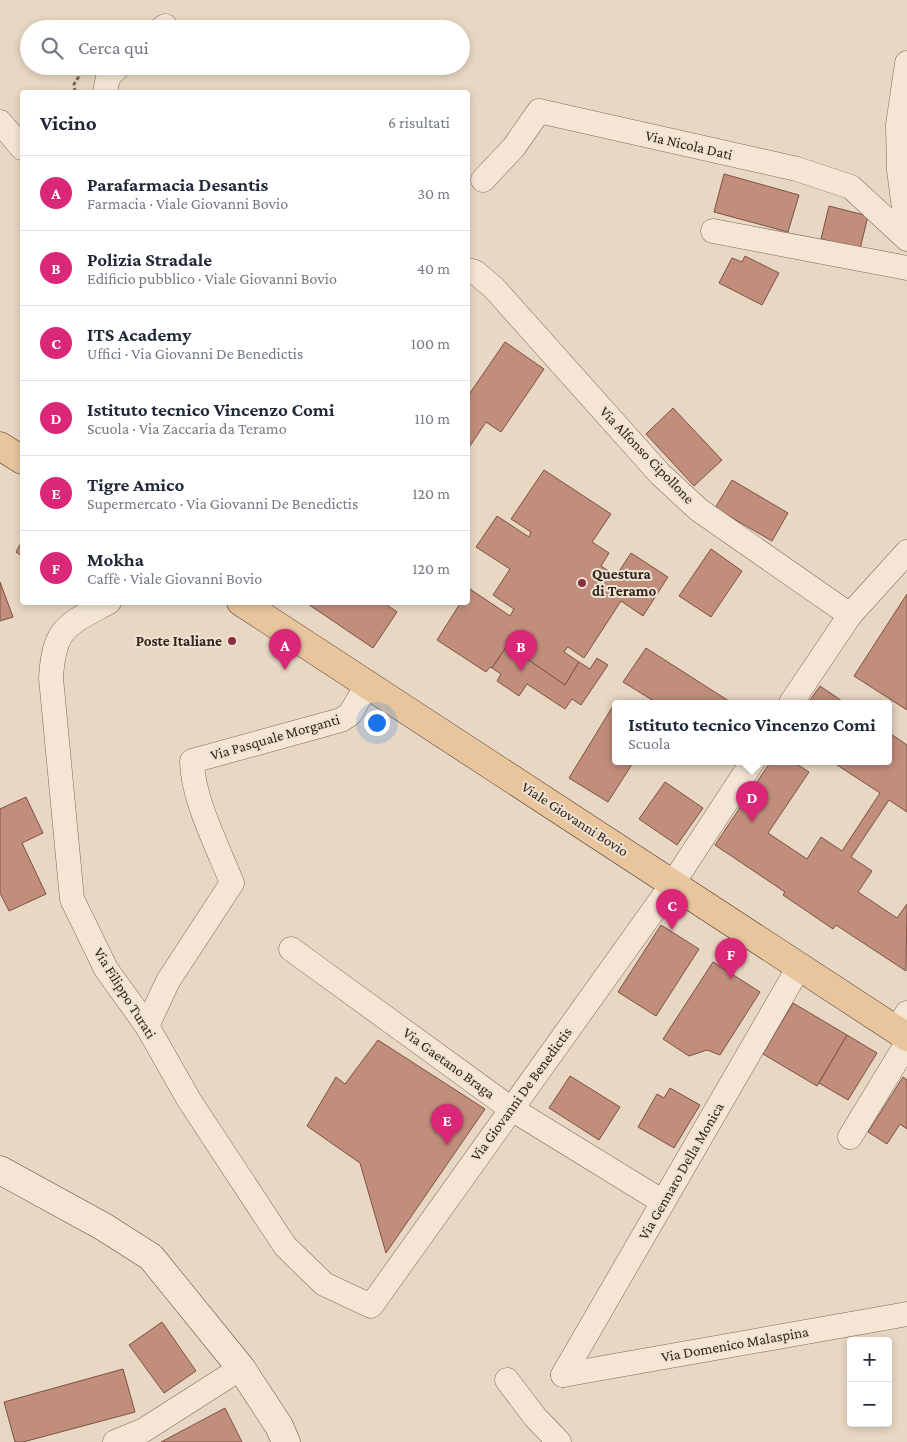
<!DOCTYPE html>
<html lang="it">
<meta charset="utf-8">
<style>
body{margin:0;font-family:"Crimson Pro",serif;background:#f6f6f7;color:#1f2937}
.controls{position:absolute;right:15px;bottom:15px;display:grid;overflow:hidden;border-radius:5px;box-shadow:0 2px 8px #0003}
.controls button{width:45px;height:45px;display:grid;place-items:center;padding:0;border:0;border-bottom:1px solid #e0e1e3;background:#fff;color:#1f2937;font:25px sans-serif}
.you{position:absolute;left:376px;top:722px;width:18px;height:18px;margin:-12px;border:4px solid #fff;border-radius:50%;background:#1a73e8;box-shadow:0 0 0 8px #1a73e833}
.badge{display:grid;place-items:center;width:32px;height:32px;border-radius:50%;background:#db2777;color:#fff;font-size:16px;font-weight:700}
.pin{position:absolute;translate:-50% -41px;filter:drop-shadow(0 1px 2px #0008)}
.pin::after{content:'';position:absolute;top:26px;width:18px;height:15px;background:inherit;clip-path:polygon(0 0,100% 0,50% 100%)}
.popup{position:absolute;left:612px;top:700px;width:280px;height:65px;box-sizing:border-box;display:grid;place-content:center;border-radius:5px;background:#fff;filter:drop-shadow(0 1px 4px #0005);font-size:16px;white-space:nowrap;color:#747a83}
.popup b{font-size:19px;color:#1f2937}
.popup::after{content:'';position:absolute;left:50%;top:100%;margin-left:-10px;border:10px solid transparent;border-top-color:#fff}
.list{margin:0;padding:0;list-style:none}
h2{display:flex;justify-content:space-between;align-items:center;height:65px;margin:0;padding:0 20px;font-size:21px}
h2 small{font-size:16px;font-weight:400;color:#747a83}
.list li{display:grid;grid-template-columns:32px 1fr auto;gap:15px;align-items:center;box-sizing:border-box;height:75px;padding:0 20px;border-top:1px solid #e0e1e3}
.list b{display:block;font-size:19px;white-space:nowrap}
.list p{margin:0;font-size:16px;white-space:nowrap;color:#747a83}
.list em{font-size:16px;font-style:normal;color:#747a83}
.icon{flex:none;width:28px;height:28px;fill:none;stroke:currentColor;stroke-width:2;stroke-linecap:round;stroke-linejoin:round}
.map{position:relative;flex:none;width:907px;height:1442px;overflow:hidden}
.search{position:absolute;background:#fff;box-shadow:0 2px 8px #0003;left:20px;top:20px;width:450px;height:55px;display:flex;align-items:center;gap:12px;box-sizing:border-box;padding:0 18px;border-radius:28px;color:#747a83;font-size:19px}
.panel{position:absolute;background:#fff;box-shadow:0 2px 8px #0003;left:20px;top:90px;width:450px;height:515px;border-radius:5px}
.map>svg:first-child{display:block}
.building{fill:#c28e7c;stroke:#7c5144}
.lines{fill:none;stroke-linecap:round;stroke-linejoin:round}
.street-casing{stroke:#80695b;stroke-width:25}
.secondary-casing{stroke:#624a3f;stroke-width:29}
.primary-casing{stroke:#4e392f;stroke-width:29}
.path{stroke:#80695b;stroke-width:3;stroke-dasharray:4 2.5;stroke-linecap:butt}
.street{stroke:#f4e5d4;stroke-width:24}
.secondary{stroke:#f4e5d4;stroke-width:28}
.primary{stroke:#e8c59d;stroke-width:28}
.poi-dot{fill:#883241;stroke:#f0e2d1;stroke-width:2}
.labels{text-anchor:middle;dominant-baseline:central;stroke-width:4;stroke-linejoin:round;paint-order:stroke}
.street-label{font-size:15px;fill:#31241e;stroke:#f0e2d1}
.poi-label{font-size:15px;font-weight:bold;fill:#31241e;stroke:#f0e2d1;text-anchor:start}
</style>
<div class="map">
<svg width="907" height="1442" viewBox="0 0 907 1442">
<rect width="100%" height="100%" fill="#e8d7c2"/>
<g class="building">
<path d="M724,174L799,195L788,232L714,212Z"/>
<path d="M829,206L868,216L860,249L821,239Z"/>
<path d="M745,256L779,273L762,305L719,283L732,258L742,262Z"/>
<path d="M505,342L544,369L501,432L486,422L468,449V396Z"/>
<path d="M673,408L722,460L694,486L646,434Z"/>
<path d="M544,470L611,514L592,542L609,553L601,566L616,576L631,553L668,577L643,616L621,601L584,658L568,647L566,649L564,652L579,662L565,685L517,652L527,638L517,631L492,668L490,667L486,672L437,640L461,602H468L470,589L510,616L514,609L493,595L510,569L476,547L497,516L529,537L531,532L511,519Z"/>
<path d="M732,480L788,513L772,541L715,508Z"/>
<path d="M22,541V556L16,552Z"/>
<path d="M711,549L742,571L711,617L679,596Z"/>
<path d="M0,582L13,617L0,621Z"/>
<path d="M907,594V710L854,676Z"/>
<path d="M305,602H383L397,612L373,648Z"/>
<path d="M517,631L527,638L517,652L565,685L579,662L590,669L597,658L608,665L581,705L572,699L565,709L527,684L519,696L497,681L501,674L492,668Z"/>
<path d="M646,648L732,703H657L623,682Z"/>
<path d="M820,686L845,703H808Z"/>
<path d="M613,706L616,708V761H634L608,802L569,778Z"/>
<path d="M888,732L907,745V812L889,800L851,857L872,871L858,892L897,918L907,904L906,971L836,925L833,929L783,895L785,892L715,845L771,761H792L809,772L768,833L807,859L821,837L842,851L880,793L831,761H888Z"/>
<path d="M665,782L703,808L677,845L639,819Z"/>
<path d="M26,797L43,833L22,843L46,894L9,911L0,893V809Z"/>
<path d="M661,925L699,949L656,1016L618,992Z"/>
<path d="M713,962L760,992L720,1055L707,1050L689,1056L663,1039Z"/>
<path d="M793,1003L847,1035L817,1086L763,1054Z"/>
<path d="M847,1035L877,1053L848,1100L819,1083Z"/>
<path d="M378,1040L485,1109L386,1253L360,1163L307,1126L336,1077L345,1084Z"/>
<path d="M570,1076L620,1107L599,1140L549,1108Z"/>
<path d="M903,1077L907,1080V1129L900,1124L887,1144L868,1132Z"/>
<path d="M670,1088L700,1105L674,1148L638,1127L657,1094L664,1098Z"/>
<path d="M162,1322L196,1371L164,1393L129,1345Z"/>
<path d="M123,1369L135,1412L23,1442H15L4,1402Z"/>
<path d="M225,1408L242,1442H161Z"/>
</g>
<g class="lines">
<g class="street-casing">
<g id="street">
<path d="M161,29L165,26"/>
<path d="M907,63L898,125L899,170L907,231"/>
<path d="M105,92L108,77L119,66"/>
<path d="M0,122L22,148"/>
<path d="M483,180L514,147L539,111L797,169L851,187L907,239"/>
<path d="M713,231L907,268"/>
<path d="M468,270L475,272L494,288L660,474L699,510L850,615"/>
<path d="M109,602C67,625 54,627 51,678L72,899L106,969L147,1026L189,1100L285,1246L324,1284L371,1306L673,883L753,761"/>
<path d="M791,703L850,615L907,552"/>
<path d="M291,949L510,1108L663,1202"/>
<path d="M147,1026L168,981L232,883C218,848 192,797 192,761L341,720L350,714L367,685"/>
<path d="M896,1030L907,1013"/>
<path d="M850,1137L907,1043"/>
<path d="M563,1375L799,967"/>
<path d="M563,1375L907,1314"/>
<path d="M507,1380L535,1417L559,1442"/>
<path d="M115,1442L144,1430L241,1368"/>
</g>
</g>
<g class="secondary-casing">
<path id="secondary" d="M0,1170L104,1227L151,1257L241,1368L279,1426L286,1442"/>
</g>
<g class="primary-casing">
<g id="primary">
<path d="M0,446L22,460"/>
<path d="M241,602L907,1037"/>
</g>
</g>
<path class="path" d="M75,92L74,84L85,67"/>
<use href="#street" class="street"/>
<use href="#secondary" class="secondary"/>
<use href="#primary" class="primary"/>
</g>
<g class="poi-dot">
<circle cx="582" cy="583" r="5"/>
<circle cx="232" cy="641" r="5"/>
</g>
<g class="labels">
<g class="street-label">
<text transform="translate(689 145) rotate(13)">Via Nicola Dati</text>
<text transform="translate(647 455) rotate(46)">Via Alfonso Cipollone</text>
<text transform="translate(275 737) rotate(-16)">Via Pasquale Morganti</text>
<text transform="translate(575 819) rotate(33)">Viale Giovanni Bovio</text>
<text transform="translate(125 993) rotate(58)">Via Filippo Turati</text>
<text transform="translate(449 1063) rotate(36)">Via Gaetano Braga</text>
<text transform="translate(521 1094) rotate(-54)">Via Giovanni De Benedictis</text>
<text transform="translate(681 1171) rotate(-60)">Via Gennaro Della Monica</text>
<text transform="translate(735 1344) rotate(-10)">Via Domenico Malaspina</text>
</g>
<g class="poi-label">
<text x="592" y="574">Questura<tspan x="592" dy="17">di Teramo</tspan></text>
<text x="222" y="641" text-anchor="end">Poste Italiane</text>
</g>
</g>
</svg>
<div class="controls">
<button>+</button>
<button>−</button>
</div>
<div class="you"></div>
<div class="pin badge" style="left:285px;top:670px">A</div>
<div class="pin badge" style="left:521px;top:671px">B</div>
<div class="pin badge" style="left:672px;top:930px">C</div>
<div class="pin badge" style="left:752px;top:822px">D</div>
<div class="popup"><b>Istituto tecnico Vincenzo Comi</b>Scuola</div>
<div class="pin badge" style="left:447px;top:1145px">E</div>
<div class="pin badge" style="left:731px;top:979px">F</div>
<div class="search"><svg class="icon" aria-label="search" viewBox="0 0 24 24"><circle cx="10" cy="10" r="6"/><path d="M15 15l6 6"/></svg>Cerca qui</div>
<section class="panel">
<h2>Vicino<small>6 risultati</small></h2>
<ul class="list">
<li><span class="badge">A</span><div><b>Parafarmacia Desantis</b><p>Farmacia · Viale Giovanni Bovio</p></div><em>30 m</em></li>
<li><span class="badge">B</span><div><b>Polizia Stradale</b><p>Edificio pubblico · Viale Giovanni Bovio</p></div><em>40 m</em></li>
<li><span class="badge">C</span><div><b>ITS Academy</b><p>Uffici · Via Giovanni De Benedictis</p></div><em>100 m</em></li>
<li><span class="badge">D</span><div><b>Istituto tecnico Vincenzo Comi</b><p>Scuola · Via Zaccaria da Teramo</p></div><em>110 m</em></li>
<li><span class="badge">E</span><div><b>Tigre Amico</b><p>Supermercato · Via Giovanni De Benedictis</p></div><em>120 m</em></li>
<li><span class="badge">F</span><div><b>Mokha</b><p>Caffè · Viale Giovanni Bovio</p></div><em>120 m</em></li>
</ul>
</section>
</div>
